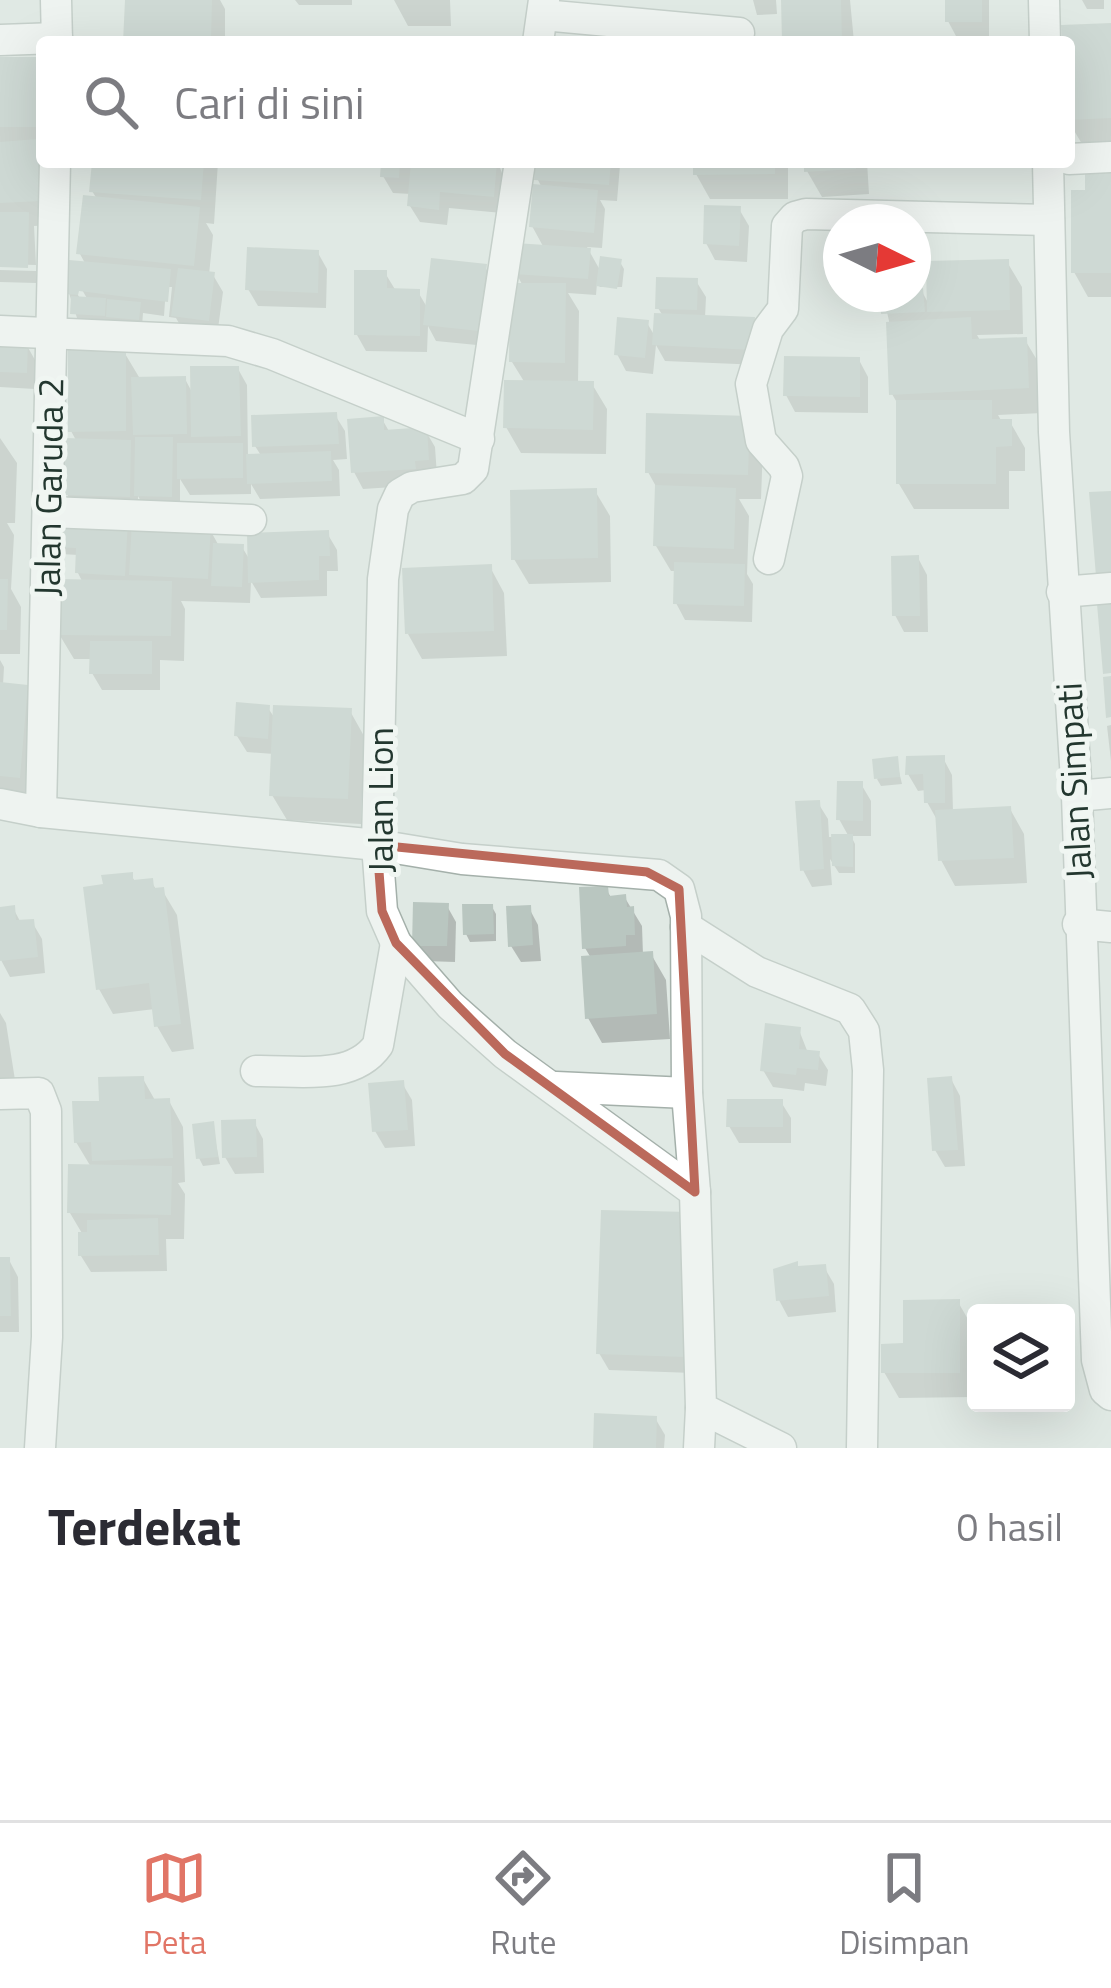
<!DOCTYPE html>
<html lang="id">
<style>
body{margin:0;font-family:"Titillium Web",sans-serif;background:#f2f2f3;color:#2b2b33}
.controls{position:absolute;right:36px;bottom:36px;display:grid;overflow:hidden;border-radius:12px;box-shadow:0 12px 48px #0002}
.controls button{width:108px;height:108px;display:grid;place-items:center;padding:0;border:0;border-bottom:3px solid #e1e1e2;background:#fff;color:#2b2b33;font:60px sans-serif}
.compass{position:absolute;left:823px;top:204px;width:108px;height:108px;border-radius:50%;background:#fff;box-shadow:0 12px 48px #0002;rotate:95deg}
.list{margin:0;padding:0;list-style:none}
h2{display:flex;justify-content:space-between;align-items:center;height:156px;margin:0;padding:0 48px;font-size:51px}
h2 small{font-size:39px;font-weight:400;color:#7c7c81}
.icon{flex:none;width:66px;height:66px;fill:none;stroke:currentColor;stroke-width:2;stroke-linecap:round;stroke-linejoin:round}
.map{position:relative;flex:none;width:1111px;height:1448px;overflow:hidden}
.search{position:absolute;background:#fff;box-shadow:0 12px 48px #0002;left:36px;right:36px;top:36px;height:132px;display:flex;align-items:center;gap:30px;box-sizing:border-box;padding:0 42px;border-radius:12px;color:#7c7c81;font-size:45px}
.sheet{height:372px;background:#fff}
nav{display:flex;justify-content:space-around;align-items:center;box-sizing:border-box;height:168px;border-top:3px solid #e1e1e2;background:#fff;font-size:33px;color:#7c7c81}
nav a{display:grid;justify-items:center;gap:6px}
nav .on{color:#e17566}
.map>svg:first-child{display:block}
.shadow{fill:#0003}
.building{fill:#b9c6c0}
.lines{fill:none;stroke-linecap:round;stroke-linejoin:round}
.street-casing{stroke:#a4b0aa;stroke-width:33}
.street{stroke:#fff;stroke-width:30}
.marked{fill:none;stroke:#bb695b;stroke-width:9;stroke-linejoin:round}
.labels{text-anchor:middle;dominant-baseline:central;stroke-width:10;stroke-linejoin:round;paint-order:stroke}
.street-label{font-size:36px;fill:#23372f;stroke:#f0f6f2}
</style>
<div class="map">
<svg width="1111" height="1448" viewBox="0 0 1111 1448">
<rect width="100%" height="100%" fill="#e0e9e4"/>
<g class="shadow">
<path d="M128,0H243H220L225,9V42H126Z"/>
<path d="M295,0H352V5H299Z"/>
<path d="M450,0L451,26H408L394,0H469Z"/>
<path d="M753,0H776L777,14L757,15Z"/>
<path d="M784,0H850L854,42H785Z"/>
<path d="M948,0H989V38H957L948,21Z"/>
<path d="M1082,0H1104V9H1087Z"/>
<path d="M1111,26V143L1082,144L1069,122V42H1065Z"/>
<path d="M0,60H38L42,67L41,151L54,225L34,226L36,265L0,264Z"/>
<path d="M95,162H218L214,224L206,223L213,235L209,275H213L223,292L217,336L184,332L176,318L169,317L172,287H166L164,316L143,313L142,326L78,321L69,293L70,282L81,300H88L74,276L86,265L80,254L97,199L92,191Z"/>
<path d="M384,162H498L505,182L502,213L449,208L447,225L420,222L410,206L411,194L393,193L383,176Z"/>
<path d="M539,162H618L620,165L617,201L600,200L605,209L602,248L587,247L601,272L620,262L624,269L622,287H600L597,283L596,295L568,293L579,311L578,384H592L607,409L606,454L521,453L506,427L525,383L512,362L523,286L516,273L544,248L532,226L542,188L538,180Z"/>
<path d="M696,162H788V199H710L696,174Z"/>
<path d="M807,162H867L869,194L822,197L807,171Z"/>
<path d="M1111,175V297H1088L1074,272L1088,193Z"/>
<path d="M739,209L749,226L747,262L715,260L706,243Z"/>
<path d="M913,234L921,248V290L930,306L1007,262L1022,287L1023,334L977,335L981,342L1025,340L1040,365L1042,413L998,415L1002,422H1010L1025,448V471H1009V509H914L899,484V406L892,394L889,321L883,294H913Z"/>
<path d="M318,253L327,269L326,308L258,306L248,289Z"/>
<path d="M485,267L495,284L487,346L436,341L428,326L427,352L366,351L357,335L385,273L396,291L418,292L428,309Z"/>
<path d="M0,270L36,271V283L0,282Z"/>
<path d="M696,281L706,297L705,318L753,320L761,365L665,361L656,345L653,374L626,371L617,354L647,323L656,338L663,316L658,308Z"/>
<path d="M0,343L26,344L35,360V389L0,387Z"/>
<path d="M124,352L139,377L185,379L193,394L238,369L247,385L248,457H262L255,446L335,415L345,431L347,459L333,460L339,470L340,496L260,499L251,484V494L190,495L180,479V513L147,512L138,496V512L76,511L67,494L77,442L71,431Z"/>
<path d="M859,360L868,377V413L795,412L786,395Z"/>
<path d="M382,419L390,433L425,430L435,447L437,476L424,485L363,489L354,472Z"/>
<path d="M0,438L17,463L15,523H7L14,535L11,589L21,607L20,654H0Z"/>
<path d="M763,444L761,499H739L749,516L747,574L753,584L752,622L685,620L676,603V571H671L656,546L658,490L648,472Z"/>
<path d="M595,491L610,516L611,582L529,584L514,559Z"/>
<path d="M126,522L134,536L209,528L219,546L242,547L251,562L327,533L337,550L338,571H327V596L261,598L251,581L250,603L181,601L185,609L184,661L160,660V690H102L92,673L93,659H74L59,634L83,583L78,573L79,555L60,554L56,546Z"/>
<path d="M918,558L927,575L928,632H904L895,615Z"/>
<path d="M490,567L504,593L507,656L422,659L408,634Z"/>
<path d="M0,660L4,667L3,685L26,688L36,704L28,794L0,791Z"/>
<path d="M268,708L276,720L350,711L364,736L361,824L287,820L272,795L274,754L247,752L237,736Z"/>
<path d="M1111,725V761L1107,726Z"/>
<path d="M943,758L952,775L953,812L1010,809L1024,834L1027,883L955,886L941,860L936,818L927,802L926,790L918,791L908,774Z"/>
<path d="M896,759L902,784L881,786L877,779Z"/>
<path d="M861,784L871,801V836H851L855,844V873H839L830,859L832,885L812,887L803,870L818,803L828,819L829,837H849L839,819Z"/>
<path d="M131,875L136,883L151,881L157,891L162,890L177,915L194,1049L172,1052L157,1026L155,1009L113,1014L99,989L106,887Z"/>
<path d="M606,889L612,899L625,898L642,926L643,955L651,954L666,980L670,1039L602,1043L588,1018L591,958L585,948Z"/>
<path d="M447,906L456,922L455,962L425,961L415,945Z"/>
<path d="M492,907L496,914V941L470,942L466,934Z"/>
<path d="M13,908L21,923L32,922L42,939L45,973L10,977L1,960L0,910Z"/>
<path d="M529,908L538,925L541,961L521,962L511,946Z"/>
<path d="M0,1013L6,1023L18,1099L0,1103Z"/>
<path d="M799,1030L808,1053L818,1054L828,1070L826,1086L805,1083L804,1091L773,1087L763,1070Z"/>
<path d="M143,1079L156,1102L169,1101L183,1127L185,1182L178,1183L185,1194L184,1239H166L167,1271L91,1272L81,1256L83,1235L70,1213L91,1167L76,1142Z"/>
<path d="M951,1079L960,1096L965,1166L945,1167L935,1150Z"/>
<path d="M402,1083L412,1100L415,1146L385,1148L375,1131Z"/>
<path d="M781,1102L791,1118V1143H739L729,1126Z"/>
<path d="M254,1122L263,1139L264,1173L235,1174L225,1157Z"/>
<path d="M212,1124L220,1164L203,1166L199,1158Z"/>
<path d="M698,1232L693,1373L609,1370L599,1353Z"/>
<path d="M0,1260H9L18,1277L19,1332H0Z"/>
<path d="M824,1267L834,1284L836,1312L788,1317L779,1300L799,1269Z"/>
<path d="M958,1302L973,1328V1397L899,1398L884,1372L906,1346Z"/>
<path d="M655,1418L665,1435L664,1448H596Z"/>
</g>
<g class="building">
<path d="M125,0H212L211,42H123Z"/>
<path d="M781,0H841L842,42H782Z"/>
<rect x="945" y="0" width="37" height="22"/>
<path d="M1111,23V118L1069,120V42H1062L1061,25Z"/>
<path d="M0,57H40L39,127H0Z"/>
<path d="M37,139L41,201L0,203V142Z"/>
<path d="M92,162H204L201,200L89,192Z"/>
<path d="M381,162H400L399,178L380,177Z"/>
<path d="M411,162H497L494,197L440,192L439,210L407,206Z"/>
<path d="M536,162H611L609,185L534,180Z"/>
<path d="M693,162H775V174L693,175Z"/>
<path d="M804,162H856V169L804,172Z"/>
<path d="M1085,172H1111V273H1071V190H1085Z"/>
<path d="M533,184L598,190L594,233L529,227Z"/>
<path d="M83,195L200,207L194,266L76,254Z"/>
<path d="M704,205L741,206L739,246L703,244Z"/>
<path d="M0,212H29L28,268L0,267Z"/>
<path d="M515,243L591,248L588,279L513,274Z"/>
<path d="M247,247L319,250L318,293L245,290Z"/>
<path d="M600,256L622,259L617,289L596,286Z"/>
<path d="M431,258L487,264L479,331L423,325Z"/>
<path d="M1009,259L1010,310L927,312L926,261Z"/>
<path d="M69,260L171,269L168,302L79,291L78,295L66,294Z"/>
<path d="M178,268L215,272L209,321L171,316Z"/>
<path d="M354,270H387V288L420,289V336L354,335Z"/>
<path d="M656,277L698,278L697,310L655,309Z"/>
<path d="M510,283H566L565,363L509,362Z"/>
<path d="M923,288L925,312L881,314L880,294H913V289Z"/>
<path d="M71,296L106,298L105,316L70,314Z"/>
<path d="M107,299L141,302L139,320L106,317Z"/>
<path d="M654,313L755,317L753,350L652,345Z"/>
<path d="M617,317L649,320L645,358L614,355Z"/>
<path d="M971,317L972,339L1027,337L1029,388L889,395L886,322Z"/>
<path d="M0,340L28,341L27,373L0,372Z"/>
<path d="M68,349H126V431L68,432Z"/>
<path d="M784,356L860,357V397L783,396Z"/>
<path d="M190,366H239L241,436L191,437Z"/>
<path d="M186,376L187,434L133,435L131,377Z"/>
<path d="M504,380L594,381L593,430L503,428Z"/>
<path d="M896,400H992V419H1012V446L996,447V484H896Z"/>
<path d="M337,412L339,444L252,447L251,415Z"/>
<path d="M646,413L750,416L748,475L645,473Z"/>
<path d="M384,416V430L427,427L429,460L415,461L416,469L351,473L347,419Z"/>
<path d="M135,437H173L172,497L134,496Z"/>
<path d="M65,438L131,440L130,497L64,495Z"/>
<path d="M177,443H243V478L177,479Z"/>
<path d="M331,451L332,481L247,484L246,454Z"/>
<path d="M655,485L736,488L734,549L653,546Z"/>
<path d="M597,488L598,558L511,560L510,490Z"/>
<path d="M1111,491V574L1096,576L1089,492Z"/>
<path d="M128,519L125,576L75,573L76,548L53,547V524Z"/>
<path d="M132,521L211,525L208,579L129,575Z"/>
<path d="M329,530L330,556H319V580L248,583L247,533Z"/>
<path d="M213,543L244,544L242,587L211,586Z"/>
<path d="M919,555L920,616H892L891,556Z"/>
<path d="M674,562L745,564L744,606L673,604Z"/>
<path d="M492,564L494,631L405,634L402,568Z"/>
<path d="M0,579H8L7,630H0Z"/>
<path d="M57,579L172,581L171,636L56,635Z"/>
<path d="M1111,603V673L1103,674L1097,604Z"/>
<path d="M90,641H152V674H89Z"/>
<path d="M1111,676V717L1106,718L1103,677Z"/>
<path d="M0,682L28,685L20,778L0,776Z"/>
<path d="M236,702L270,705L268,739L234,736Z"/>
<path d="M273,705L352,708L348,799L269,796Z"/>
<path d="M945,755V803H924L923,774L905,775L906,756Z"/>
<path d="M898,756L900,777L874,779L872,759Z"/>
<path d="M837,781H863V821L836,820Z"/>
<path d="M820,800L824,869L800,871L795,801Z"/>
<path d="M1011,806L1014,858L938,861L935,810Z"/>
<path d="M831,834H853V867L832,866Z"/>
<path d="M133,872V880L153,878L154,888L164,887L181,1024L154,1027L149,983L96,990L83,887L103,884L101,875Z"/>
<path d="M608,886L609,896L626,894L627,907L634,906L635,935H626V946L582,949L579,887Z"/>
<path d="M413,902L449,903L447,946H412Z"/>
<path d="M462,904H493L494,934L463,935Z"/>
<path d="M15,905L16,920L34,919L38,957L0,961V907Z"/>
<path d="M531,905L533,945L508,947L506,906Z"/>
<path d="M653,951L657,1014L585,1019L581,956Z"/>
<path d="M765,1023L801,1027L799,1049L820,1051L818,1070L797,1068L796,1075L760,1071Z"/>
<path d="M144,1076L145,1099L170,1098L173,1158L92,1161L91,1142L74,1143L72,1101H99L98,1077Z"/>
<path d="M952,1076L958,1150L932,1151L927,1078Z"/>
<path d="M404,1080L408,1130L372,1132L368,1083Z"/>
<path d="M727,1099H783V1127H726Z"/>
<path d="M256,1119L257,1157L222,1158L221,1120Z"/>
<path d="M214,1121L218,1157L196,1159L192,1124Z"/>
<path d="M68,1164L172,1166L171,1215L67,1213Z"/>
<path d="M601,1210L690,1212L685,1357L596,1354Z"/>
<path d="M158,1218L159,1255L78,1256V1232H87V1220Z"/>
<path d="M0,1257H10L11,1316H0Z"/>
<path d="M798,1261V1266L826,1264L829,1296L776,1301L773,1269Z"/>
<path d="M960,1299V1373H881V1344L903,1343V1300Z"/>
<path d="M594,1413L657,1416L656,1448H593Z"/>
</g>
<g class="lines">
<g class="street-casing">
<g id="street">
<path d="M56,0L57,42"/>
<path d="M1044,0L1045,42"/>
<path d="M543,15L739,33"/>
<path d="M0,40L57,38"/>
<path d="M538,42L544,0"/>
<path d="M1069,159L1111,157"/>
<path d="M520,162L473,469L463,479L412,487L400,494L393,509L383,579L377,845L382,911L396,943L450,1005L505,1054L695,1192L701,1408L781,1448"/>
<path d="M1048,162L1054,432L1077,796L1097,1360L1105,1390L1111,1395"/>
<path d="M0,331L228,341L272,354L479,439"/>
<path d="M49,512L251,520"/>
<path d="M769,559L787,476L784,467L761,441L751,384L768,329L783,309L787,226L795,217L806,214L1049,220"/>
<path d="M1062,592L1111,588"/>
<path d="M1077,796L1111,793"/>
<path d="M0,804L41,812L377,845L462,859L659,875L679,889L686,916L687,1093L556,1087"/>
<path d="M41,812L55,162"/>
<path d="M1078,924L1111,927"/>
<path d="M686,927L757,972L850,1009L864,1031L868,1070L862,1448"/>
<path d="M256,1071C297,1070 352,1082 378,1045L396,943"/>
<path d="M687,1093L695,1192"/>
<path d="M0,1094L39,1093L46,1111L47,1337L40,1448"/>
<path d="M699,1448L701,1408"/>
</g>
</g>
<use href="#street" class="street"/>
</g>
<path d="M0 0H1111V1448H0ZM377,845L647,872L679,889L695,1192L505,1054L396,943L382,911Z" fill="#e0e9e4" fill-opacity=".55" fill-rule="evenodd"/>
<path class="marked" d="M377,845L647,872L679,889L695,1192L505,1054L396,943L382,911Z"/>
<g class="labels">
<g class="street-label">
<text transform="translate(48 487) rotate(-89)">Jalan Garuda 2</text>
<text transform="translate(1073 781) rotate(-93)">Jalan Simpati</text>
<text transform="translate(379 800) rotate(-90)">Jalan Lion</text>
</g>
</g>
</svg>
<div class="controls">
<button><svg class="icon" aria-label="layers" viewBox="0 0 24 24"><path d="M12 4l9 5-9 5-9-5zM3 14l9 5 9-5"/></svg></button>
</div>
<svg class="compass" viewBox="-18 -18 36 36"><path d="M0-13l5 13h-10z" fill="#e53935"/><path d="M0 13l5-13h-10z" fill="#7c7c81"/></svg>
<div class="search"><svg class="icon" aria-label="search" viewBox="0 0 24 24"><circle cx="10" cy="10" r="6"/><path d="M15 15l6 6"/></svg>Cari di sini</div>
</div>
<section class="sheet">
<h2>Terdekat<small>0 hasil</small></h2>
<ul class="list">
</ul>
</section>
<nav>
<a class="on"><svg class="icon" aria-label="map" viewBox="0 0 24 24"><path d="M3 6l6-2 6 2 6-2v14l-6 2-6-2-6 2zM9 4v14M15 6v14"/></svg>Peta</a>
<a><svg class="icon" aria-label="directions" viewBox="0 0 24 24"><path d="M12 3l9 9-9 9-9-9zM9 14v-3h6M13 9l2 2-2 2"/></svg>Rute</a>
<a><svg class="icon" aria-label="saved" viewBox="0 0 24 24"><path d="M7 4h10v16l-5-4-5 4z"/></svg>Disimpan</a>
</nav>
